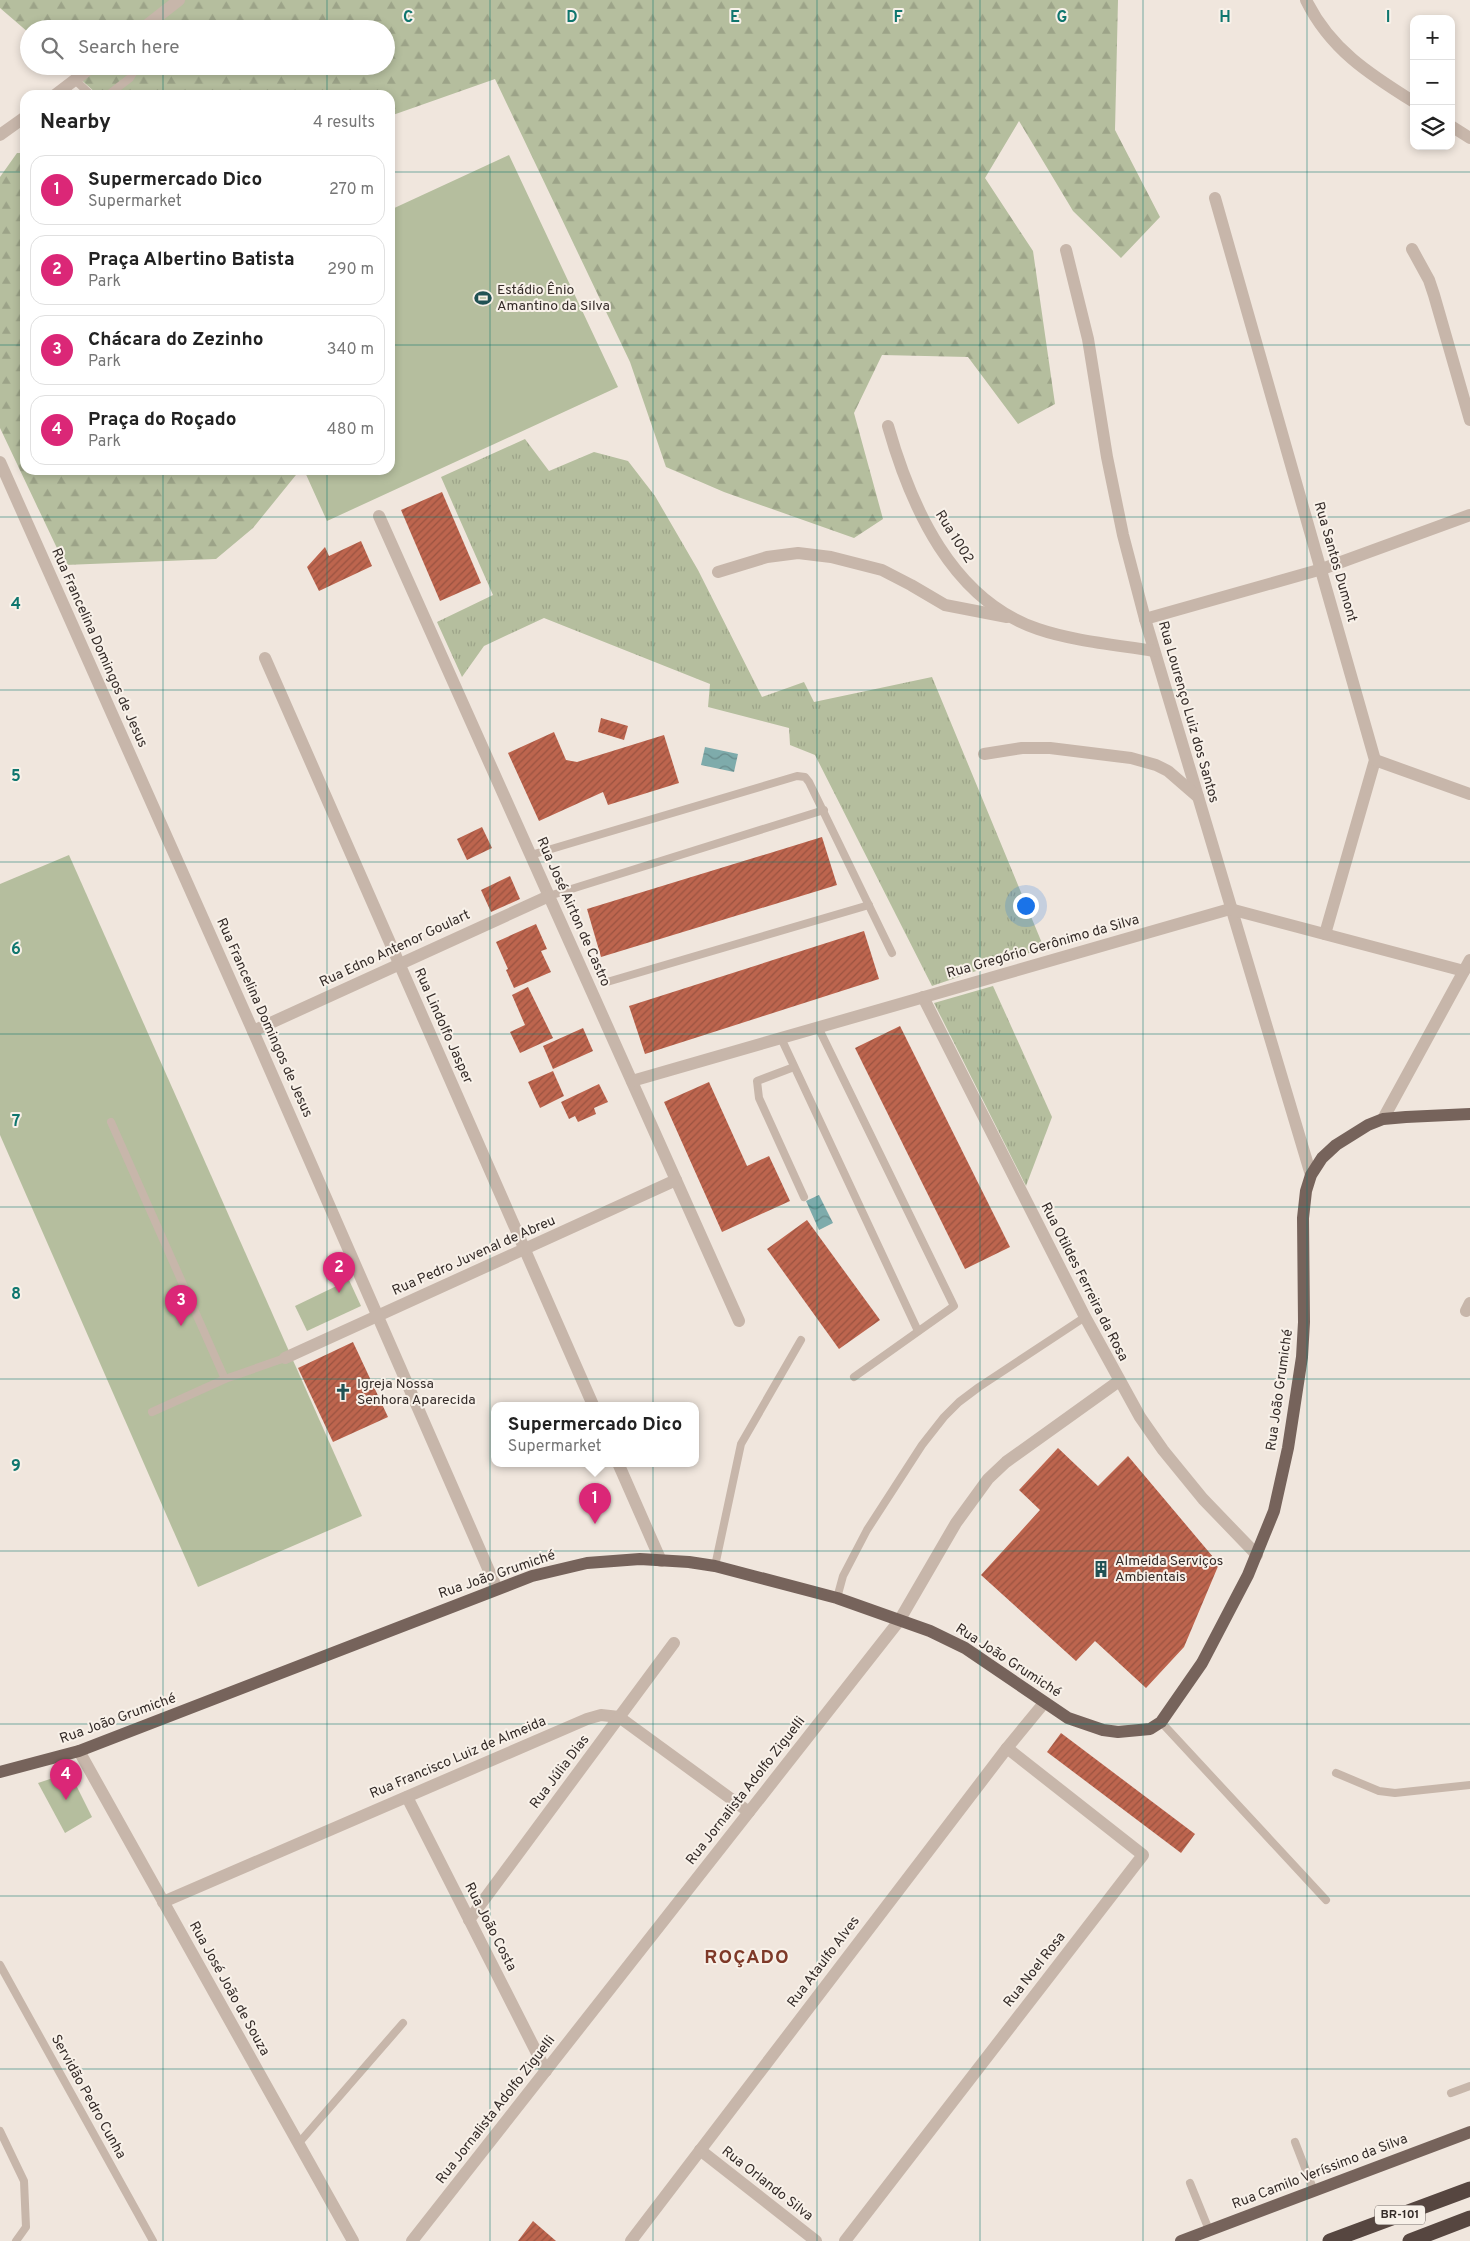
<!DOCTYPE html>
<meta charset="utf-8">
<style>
body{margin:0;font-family:Overpass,sans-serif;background:#f6f6f6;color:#222}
.controls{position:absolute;right:15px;top:15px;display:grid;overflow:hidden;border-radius:10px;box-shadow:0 2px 8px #0003}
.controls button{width:45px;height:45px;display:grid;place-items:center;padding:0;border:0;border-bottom:1px solid #e0e0e0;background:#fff;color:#222;font:25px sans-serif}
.you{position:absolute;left:1025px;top:905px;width:18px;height:18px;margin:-12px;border:4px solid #fff;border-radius:50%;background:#1a73e8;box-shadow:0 0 0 8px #1a73e833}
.badge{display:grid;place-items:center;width:32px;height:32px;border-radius:50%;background:#db2777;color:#fff;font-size:16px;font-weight:700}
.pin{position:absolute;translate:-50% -41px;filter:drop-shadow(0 1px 2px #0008)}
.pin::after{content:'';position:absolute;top:26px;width:18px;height:15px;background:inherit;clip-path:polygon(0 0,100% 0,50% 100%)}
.popup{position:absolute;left:491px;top:1402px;width:208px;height:65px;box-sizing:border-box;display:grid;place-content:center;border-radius:10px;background:#fff;filter:drop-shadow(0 1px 4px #0005);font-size:16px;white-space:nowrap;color:#767676}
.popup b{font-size:19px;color:#222}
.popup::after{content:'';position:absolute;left:50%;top:100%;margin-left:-10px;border:10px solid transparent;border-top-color:#fff}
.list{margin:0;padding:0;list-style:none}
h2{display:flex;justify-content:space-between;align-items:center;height:65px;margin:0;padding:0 20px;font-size:21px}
h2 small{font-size:16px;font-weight:400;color:#767676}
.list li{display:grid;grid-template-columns:32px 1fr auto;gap:15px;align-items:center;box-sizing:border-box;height:70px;margin:0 10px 10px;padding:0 10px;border:1px solid #e0e0e0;border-radius:15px}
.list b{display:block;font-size:19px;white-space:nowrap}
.list p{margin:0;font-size:16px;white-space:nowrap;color:#767676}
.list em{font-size:16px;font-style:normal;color:#767676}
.icon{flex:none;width:28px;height:28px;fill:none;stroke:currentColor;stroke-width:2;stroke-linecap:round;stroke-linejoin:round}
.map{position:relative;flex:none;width:1470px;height:2241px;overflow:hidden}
.search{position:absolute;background:#fff;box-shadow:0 2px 8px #0003;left:20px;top:20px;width:375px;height:55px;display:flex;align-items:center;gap:12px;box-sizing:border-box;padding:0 18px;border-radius:28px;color:#767676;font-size:19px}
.panel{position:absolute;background:#fff;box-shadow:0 2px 8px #0003;left:20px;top:90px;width:375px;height:385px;border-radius:15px}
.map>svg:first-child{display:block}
.grass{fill:url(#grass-tufts)}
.forest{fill:url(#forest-firs)}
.park{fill:#b5be9e}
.water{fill:url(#water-waves)}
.building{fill:url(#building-hatch)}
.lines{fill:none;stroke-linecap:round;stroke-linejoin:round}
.lane{stroke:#c7b6aa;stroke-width:8}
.street{stroke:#c7b6aa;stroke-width:12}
.primary{stroke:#76635b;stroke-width:12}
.highway{stroke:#564640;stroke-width:15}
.grid{fill:none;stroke:#0f766e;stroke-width:1;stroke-opacity:0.55}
.labels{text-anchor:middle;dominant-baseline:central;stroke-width:4;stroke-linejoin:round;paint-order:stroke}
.shield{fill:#f8f1e9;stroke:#706763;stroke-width:1}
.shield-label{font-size:12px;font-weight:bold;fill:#352c29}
.poi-label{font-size:14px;fill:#352c29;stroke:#f8f1e9;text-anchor:start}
.street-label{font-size:14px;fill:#352c29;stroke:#f8f1e9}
.district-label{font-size:19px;font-weight:bold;letter-spacing:1px;fill:#7e3928;stroke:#f8f1e9}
.grid-label{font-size:16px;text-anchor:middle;font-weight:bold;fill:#0f766e;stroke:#f8f1e9;stroke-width:4;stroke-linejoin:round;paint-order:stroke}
</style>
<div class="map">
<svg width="1470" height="2241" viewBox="0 0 1470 2241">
<defs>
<pattern id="grass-tufts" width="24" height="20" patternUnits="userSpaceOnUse" patternTransform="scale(1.25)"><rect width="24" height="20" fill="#b5be9e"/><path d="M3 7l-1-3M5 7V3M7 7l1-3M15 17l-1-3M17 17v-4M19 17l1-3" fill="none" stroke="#9ca388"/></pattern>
<pattern id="forest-firs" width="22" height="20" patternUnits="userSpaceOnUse" patternTransform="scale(1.25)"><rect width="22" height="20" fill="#b5be9e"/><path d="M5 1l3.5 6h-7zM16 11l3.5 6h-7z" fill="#9ca388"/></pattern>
<pattern id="water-waves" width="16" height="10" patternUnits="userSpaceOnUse" patternTransform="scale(1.25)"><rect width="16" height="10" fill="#7eabab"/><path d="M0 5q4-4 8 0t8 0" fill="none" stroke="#688b8b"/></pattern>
<pattern id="building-hatch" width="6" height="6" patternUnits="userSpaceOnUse" patternTransform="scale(1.25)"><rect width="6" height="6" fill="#bd654e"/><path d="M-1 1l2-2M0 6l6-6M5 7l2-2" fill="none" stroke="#9a5341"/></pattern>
</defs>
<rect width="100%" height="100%" fill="#f0e6dd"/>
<g class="grass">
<path d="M525,439L549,471L594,452L628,461L655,496L698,570L762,697L804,682L814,702L932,677L1044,948L932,986L815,755L790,745L789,728L708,707L710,684L544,618L484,646L462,677L437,622L493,595L441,477Z"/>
<path d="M993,986L1052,1117L1026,1186L934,1003Z"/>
</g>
<g class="forest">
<path d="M0,0H1118L1115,130L1160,217L1121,258L1073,211L1019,121L985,178L1033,251L1055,404L1018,424L968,357L882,355L854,413L883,519L854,538L724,492L666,467L630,362L495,79L390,116V95H98L66,66H386V29H29V33L0,8Z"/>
<path d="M17,153H25V470H300L253,528L216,559L65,565L0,428V177Z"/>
</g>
<g class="park">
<path d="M509,155L618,387L327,521L304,470H390V210Z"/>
<path d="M69,855L362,1516L198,1587L0,1135V884Z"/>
<path d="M349,1280L361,1306L307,1331L295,1306Z"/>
<path d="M59,1776L74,1781L92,1817L65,1833L38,1783Z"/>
</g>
<g class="water">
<path d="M705,747L738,754L734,772L701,765Z"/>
<path d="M819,1195L833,1223L819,1230L806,1201Z"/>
</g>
<g class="building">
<path d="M442,492L481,583L440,601L401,510Z"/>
<path d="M361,541L372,566L319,591L307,567L325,547L329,556Z"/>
<path d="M601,718L628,726L624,740L598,732Z"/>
<path d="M554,732L566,760L577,762L664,735L679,783L608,805L603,792L539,821L508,753Z"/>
<path d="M482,827L492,848L467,860L457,839Z"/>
<path d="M822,837L837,885L601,957L587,909Z"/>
<path d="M510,876L520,899L491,912L481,890Z"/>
<path d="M536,924L547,949L541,951L551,972L514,988L506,970L508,969L496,942Z"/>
<path d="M864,931L879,979L645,1054L629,1006Z"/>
<path d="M528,987L553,1038L520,1053L510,1032L525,1025L512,995Z"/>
<path d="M900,1026L1010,1247L965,1269L855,1048Z"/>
<path d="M583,1028L593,1051L553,1069L543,1046Z"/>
<path d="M553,1071L564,1096L540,1108L528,1082Z"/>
<path d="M709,1082L747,1166L769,1156L790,1201L722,1232L664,1102Z"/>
<path d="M599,1084L608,1102L594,1108L596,1114L578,1122L575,1116L569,1119L561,1102Z"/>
<path d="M807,1220L880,1320L839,1349L767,1249Z"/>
<path d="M353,1342L388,1417L333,1442L298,1368Z"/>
<path d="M1058,1448L1098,1486L1128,1456L1219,1564L1184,1647L1146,1688L1095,1641L1076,1661L981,1575L1040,1510L1019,1490Z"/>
<path d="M1061,1733L1195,1834L1181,1853L1047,1752Z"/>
<path d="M533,2221L556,2241H518Z"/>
</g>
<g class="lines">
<g class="lane">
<path d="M75,80L91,95"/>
<path d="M108,95L130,78L137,66"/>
<path d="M531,855L797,776L805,777L809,782L892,953"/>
<path d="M549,896L824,810"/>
<path d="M607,982L869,905"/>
<path d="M818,1027L954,1306L854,1377"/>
<path d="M781,1038L918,1331"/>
<path d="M794,1067L757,1081L759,1098L804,1197"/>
<path d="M111,1122L225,1379"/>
<path d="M152,1412L225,1379L285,1358"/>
<path d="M715,1566L741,1444L801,1340"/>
<path d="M837,1598L843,1576L867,1530L922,1445L944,1417L959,1402L979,1387L1085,1317"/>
<path d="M1161,1722L1326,1900"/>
<path d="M1336,1773L1379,1791L1395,1793L1470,1785"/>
<path d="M0,1965L153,2241"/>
<path d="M1451,2093L1470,2086"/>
<path d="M0,2131L24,2181L26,2227L16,2241"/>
<path d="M1295,2142L1314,2191"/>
<path d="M298,2144L403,2023"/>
<path d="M1190,2183L1209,2230"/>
</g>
<g class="street">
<path d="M1306,0C1330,49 1369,74 1414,102"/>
<path d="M142,29L179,0"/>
<path d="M55,95L93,66"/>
<path d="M1451,126L1470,138"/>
<path d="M0,135L25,117"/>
<path d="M1215,198L1375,760L1325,934"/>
<path d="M1412,249L1429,280L1434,295L1470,420"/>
<path d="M1066,250L1088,339L1107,457L1123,535L1145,619L1311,1175"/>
<path d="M888,426C911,507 952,600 1038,629C1073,641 1118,645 1154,651"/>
<path d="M0,462L253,1031L497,1589"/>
<path d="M379,516L739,1321"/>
<path d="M718,572L767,557L798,553L831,557L882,570L911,585L945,605L1007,617"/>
<path d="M1145,619L1322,569L1470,515"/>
<path d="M265,658L593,1405"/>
<path d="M984,754L1022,748H1050L1131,758L1156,765L1168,771L1198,797"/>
<path d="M1375,760L1470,794"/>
<path d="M923,997L1085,1317L1140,1417L1163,1450L1203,1499L1257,1555"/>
<path d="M253,1031L549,896"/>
<path d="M632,1081L1230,909L1464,971"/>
<path d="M1383,1119L1470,960"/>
<path d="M1466,1311L1470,1303"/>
<path d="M285,1358L676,1180"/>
<path d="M618,1463L661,1561"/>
<path d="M79,1751L353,2241"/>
<path d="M407,1797L546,2071"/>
<path d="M163,1902L587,1719L601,1715L619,1717L749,1812"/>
<path d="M469,1920L674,1643"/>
<path d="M700,2150L816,2241"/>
<path d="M412,2241L899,1621L956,1523L988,1479L1006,1462L1119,1381"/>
<path d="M631,2241L1007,1748L1044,1703"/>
<path d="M845,2241L1143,1855L1007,1748"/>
</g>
<g class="primary">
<path d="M0,1772L79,1751L532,1576L587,1563L640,1559L689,1562L715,1566L837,1598L930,1631L965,1648L1068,1718L1103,1730L1118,1732L1150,1729L1161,1722L1202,1663L1248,1575L1274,1511L1288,1448L1302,1357L1304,1322L1303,1218L1306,1191L1311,1175L1322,1158L1336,1145L1368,1125L1383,1119L1406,1117L1470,1114"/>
<path d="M1181,2241L1470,2132"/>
</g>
<g class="highway">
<path d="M1330,2241L1470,2189"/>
<path d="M1410,2241L1470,2218"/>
</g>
</g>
<path class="grid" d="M163,0V29M327,0V29M490,0V2241M653,0V2241M817,0V2241M980,0V2241M1143,0V2241M1307,0V2241M163,66V95M327,66V95M0,172H25M390,172H1470M0,345H25M390,345H1470M163,470V2241M327,470V2241M0,517H1470M0,690H1470M0,862H1470M0,1034H1470M0,1207H1470M0,1379H1470M0,1551H1470M0,1724H1470M0,1896H1470M0,2069H1470"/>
<defs>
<g id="stadium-bare" transform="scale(1.35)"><path d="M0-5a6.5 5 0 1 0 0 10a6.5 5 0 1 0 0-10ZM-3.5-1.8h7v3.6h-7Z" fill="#215254" stroke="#f8f1e9" stroke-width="2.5" paint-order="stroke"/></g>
<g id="church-bare" transform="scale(1.35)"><path d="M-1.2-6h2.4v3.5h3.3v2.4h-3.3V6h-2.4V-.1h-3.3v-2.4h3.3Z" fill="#215254" stroke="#f8f1e9" stroke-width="2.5" paint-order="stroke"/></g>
<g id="building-bare" transform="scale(1.35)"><path d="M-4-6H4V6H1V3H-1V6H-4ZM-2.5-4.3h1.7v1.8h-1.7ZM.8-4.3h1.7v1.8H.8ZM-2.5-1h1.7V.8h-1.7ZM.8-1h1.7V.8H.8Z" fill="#215254" stroke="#f8f1e9" stroke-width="2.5" paint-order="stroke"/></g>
</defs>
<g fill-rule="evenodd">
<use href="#stadium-bare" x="483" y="298"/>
<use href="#church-bare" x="343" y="1392"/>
<use href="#building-bare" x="1101" y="1569"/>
</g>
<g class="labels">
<rect class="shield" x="1375" y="2205.5" width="50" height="19" rx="4"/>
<g class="shield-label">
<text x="1400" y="2215">BR-101</text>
</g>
<g class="poi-label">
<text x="497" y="290">Estádio Ênio<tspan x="497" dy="16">Amantino da Silva</tspan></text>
<text x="357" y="1384">Igreja Nossa<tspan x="357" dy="16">Senhora Aparecida</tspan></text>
<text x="1115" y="1561">Almeida Serviços<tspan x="1115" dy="16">Ambientais</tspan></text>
</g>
<g class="street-label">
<text transform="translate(954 537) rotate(58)">Rua 1002</text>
<text transform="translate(1335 562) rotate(74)">Rua Santos Dumont</text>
<text transform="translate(99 648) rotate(66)">Rua Francelina Domingos de Jesus</text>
<text transform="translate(1188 712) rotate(74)">Rua Lourenço Luiz dos Santos</text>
<text transform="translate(573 912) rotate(66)">Rua José Airton de Castro</text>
<text transform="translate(1043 947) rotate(-16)">Rua Gregório Gerônimo da Silva</text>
<text transform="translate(395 949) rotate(-25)">Rua Edno Antenor Goulart</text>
<text transform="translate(264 1018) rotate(66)">Rua Francelina Domingos de Jesus</text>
<text transform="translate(443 1026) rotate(66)">Rua Lindolfo Jasper</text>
<text transform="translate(474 1256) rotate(-24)">Rua Pedro Juvenal de Abreu</text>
<text transform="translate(1084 1282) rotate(63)">Rua Otildes Ferreira da Rosa</text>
<text transform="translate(1280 1390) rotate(-82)">Rua João Grumiché</text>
<text transform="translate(497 1575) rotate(-19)">Rua João Grumiché</text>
<text transform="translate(1008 1661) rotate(33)">Rua João Grumiché</text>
<text transform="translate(118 1719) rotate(-20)">Rua João Grumiché</text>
<text transform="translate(458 1758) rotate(-23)">Rua Francisco Luiz de Almeida</text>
<text transform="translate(560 1772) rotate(-53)">Rua Júlia Dias</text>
<text transform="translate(746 1791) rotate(-52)">Rua Jornalista Adolfo Ziguelli</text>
<text transform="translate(490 1927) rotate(63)">Rua João Costa</text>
<text transform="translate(824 1962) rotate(-53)">Rua Ataulfo Alves</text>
<text transform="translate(1035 1970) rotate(-52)">Rua Noel Rosa</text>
<text transform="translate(229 1989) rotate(61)">Rua José João de Souza</text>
<text transform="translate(88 2097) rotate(61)">Servidão Pedro Cunha</text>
<text transform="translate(496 2110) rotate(-52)">Rua Jornalista Adolfo Ziguelli</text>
<text transform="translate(1320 2172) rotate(-21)">Rua Camilo Veríssimo da Silva</text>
<text transform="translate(767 2184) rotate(38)">Rua Orlando Silva</text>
</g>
<g class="district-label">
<text x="747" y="1958">ROÇADO</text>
</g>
</g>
<g class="grid-label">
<text x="408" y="22">C</text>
<text x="572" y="22">D</text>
<text x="735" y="22">E</text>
<text x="898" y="22">F</text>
<text x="1062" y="22">G</text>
<text x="1225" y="22">H</text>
<text x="1388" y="22">I</text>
<text x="16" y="609">4</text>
<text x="16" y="781">5</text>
<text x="16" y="954">6</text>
<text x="16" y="1126">7</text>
<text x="16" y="1299">8</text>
<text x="16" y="1471">9</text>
</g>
</svg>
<div class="controls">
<button>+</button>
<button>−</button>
<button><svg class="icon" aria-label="layers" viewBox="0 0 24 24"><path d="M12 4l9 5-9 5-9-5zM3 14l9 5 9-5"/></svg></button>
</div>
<div class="you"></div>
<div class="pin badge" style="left:595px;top:1524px">1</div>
<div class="popup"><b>Supermercado Dico</b>Supermarket</div>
<div class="pin badge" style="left:339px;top:1293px">2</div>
<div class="pin badge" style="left:181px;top:1326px">3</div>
<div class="pin badge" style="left:66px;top:1800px">4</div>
<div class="search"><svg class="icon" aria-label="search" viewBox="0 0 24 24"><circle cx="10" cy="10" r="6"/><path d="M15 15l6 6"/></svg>Search here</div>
<section class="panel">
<h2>Nearby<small>4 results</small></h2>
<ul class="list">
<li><span class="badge">1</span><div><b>Supermercado Dico</b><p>Supermarket</p></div><em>270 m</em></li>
<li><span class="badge">2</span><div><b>Praça Albertino Batista</b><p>Park</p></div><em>290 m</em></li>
<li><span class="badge">3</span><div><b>Chácara do Zezinho</b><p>Park</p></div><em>340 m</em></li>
<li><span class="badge">4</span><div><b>Praça do Roçado</b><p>Park</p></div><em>480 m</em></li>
</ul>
</section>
</div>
